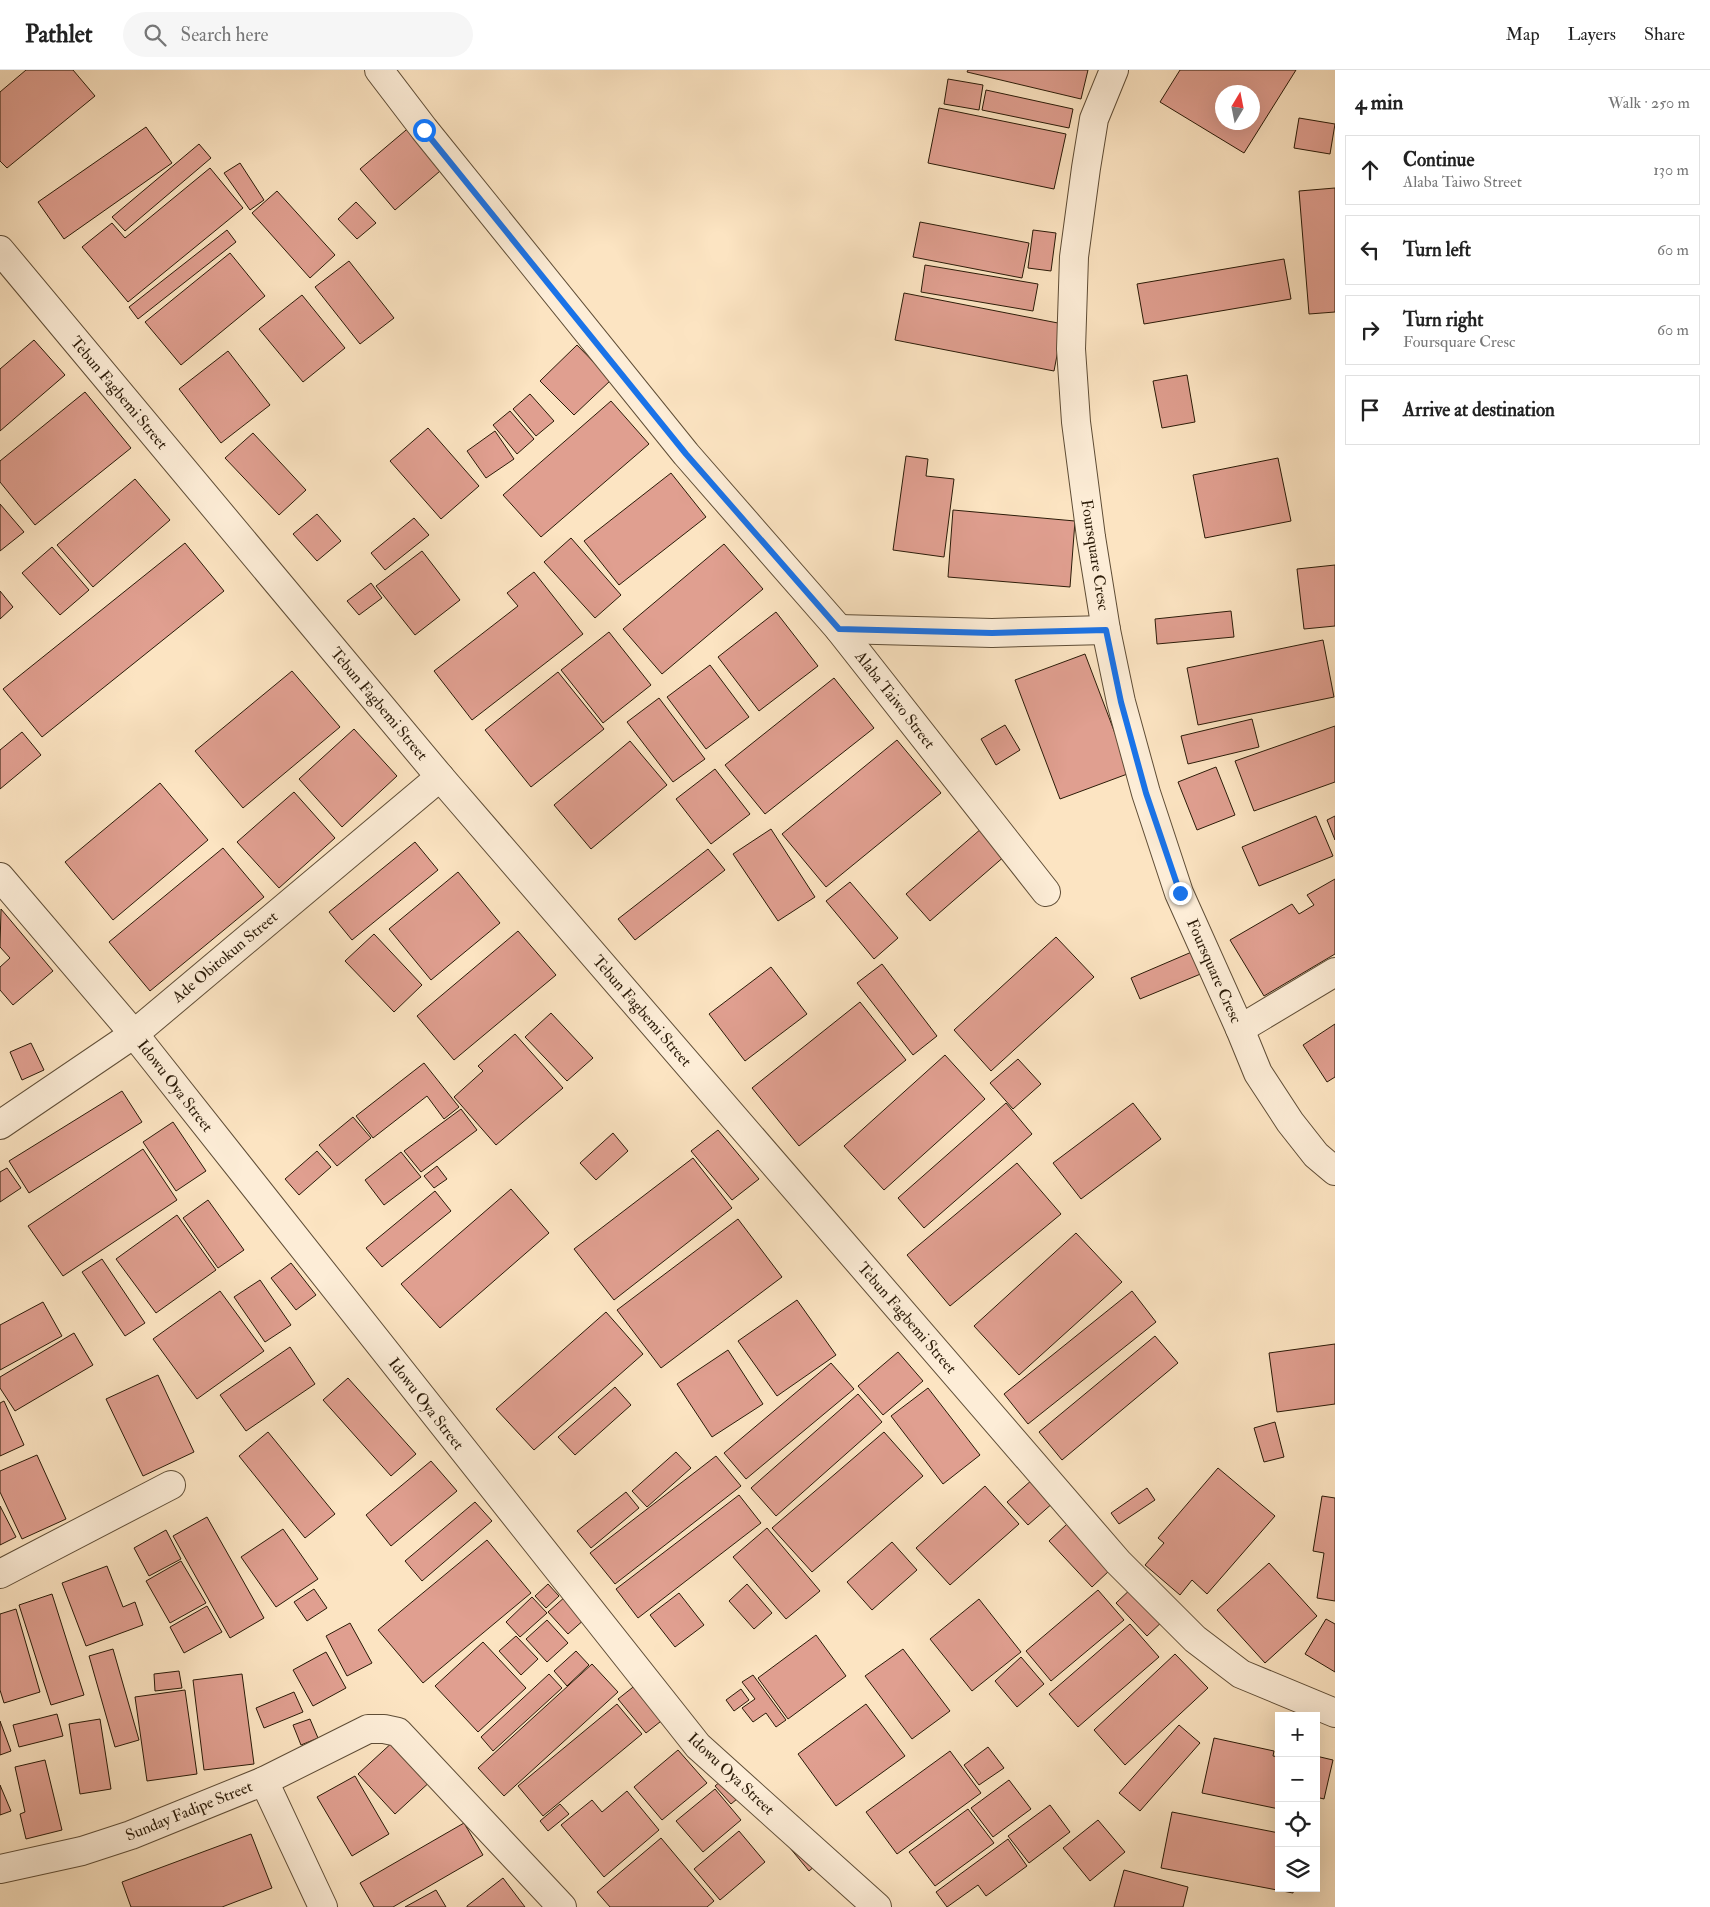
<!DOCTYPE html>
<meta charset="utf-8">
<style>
body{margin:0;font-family:"IM FELL Double Pica",serif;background:#f6f6f6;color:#222}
.controls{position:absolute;right:15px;bottom:15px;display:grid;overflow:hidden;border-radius:0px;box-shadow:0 5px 20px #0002}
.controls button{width:45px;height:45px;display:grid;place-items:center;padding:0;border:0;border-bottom:1px solid #e0e0e0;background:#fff;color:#222;font:25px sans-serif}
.compass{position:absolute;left:1215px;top:15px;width:45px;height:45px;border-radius:50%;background:#fff;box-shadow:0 5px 20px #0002;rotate:10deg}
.stop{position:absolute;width:15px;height:15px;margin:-11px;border:4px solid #1a73e8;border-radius:50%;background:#fff}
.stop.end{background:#1a73e8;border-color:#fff;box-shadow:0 1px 5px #0008}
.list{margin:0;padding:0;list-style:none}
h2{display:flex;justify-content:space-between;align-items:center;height:65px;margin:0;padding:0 20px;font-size:21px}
h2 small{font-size:16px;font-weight:400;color:#767676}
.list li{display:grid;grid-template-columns:32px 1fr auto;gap:15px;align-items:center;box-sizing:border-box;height:70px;margin:0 10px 10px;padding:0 10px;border:1px solid #e0e0e0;border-radius:0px}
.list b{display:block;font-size:19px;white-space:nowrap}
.list p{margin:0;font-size:16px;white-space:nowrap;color:#767676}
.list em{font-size:16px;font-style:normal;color:#767676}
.icon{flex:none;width:28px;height:28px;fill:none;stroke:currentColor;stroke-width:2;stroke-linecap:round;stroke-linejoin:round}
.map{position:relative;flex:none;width:1335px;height:1837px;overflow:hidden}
header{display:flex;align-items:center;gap:30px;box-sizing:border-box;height:70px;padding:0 25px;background:#fff;border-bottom:1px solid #e0e0e0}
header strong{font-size:24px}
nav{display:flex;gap:28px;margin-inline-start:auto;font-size:18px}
.search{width:350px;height:45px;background:#f6f6f6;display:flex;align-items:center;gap:12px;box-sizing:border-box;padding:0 18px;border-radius:28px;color:#767676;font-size:19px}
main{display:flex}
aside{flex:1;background:#fff}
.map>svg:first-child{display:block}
.building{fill:#e09f90;stroke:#2b1b08;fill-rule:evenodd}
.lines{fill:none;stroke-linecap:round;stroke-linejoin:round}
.minor-casing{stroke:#5f4d36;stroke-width:30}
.minor{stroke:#fdedd7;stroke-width:28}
.route{stroke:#1a73e8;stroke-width:6}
.labels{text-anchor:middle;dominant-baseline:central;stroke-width:5;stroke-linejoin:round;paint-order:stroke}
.street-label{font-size:16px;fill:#2b1b08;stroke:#fdedd7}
</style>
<header>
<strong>Pathlet</strong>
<div class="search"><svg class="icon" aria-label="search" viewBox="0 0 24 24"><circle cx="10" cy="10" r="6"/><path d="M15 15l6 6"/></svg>Search here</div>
<nav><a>Map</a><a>Layers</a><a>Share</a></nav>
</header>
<main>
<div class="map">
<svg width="1335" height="1837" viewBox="0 0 1335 1837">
<rect width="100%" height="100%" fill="#fce4c2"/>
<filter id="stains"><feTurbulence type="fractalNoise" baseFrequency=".004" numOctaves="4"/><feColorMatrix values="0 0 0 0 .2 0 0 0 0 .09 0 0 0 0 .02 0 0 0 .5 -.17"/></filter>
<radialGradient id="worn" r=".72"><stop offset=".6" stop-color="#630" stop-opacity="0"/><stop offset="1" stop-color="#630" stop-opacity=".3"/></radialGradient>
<g class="building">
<path d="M26,0H73L95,26L7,98L0,91V22Z"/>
<path d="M968,0H1088L1081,29L967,2Z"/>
<path d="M1180,0H1296L1244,83L1160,32ZM1222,22H1252V52H1222Z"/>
<path d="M948,9L983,15L979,40L944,34Z"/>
<path d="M986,20L1073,39L1069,58L982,40Z"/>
<path d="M939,38L1066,64L1054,119L928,93Z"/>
<path d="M1299,48L1335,54L1330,84L1294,78Z"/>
<path d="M412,55L447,95L395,140L360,99Z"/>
<path d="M146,57L172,93L64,169L38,132Z"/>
<path d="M199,74L211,88L125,161L112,147Z"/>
<path d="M240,93L264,130L250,140L224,103Z"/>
<path d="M210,98L243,138L128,232L82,177L112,153L125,168Z"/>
<path d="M1335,118V242L1309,244L1299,121Z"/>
<path d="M277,121L335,185L310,208L252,143Z"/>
<path d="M356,132L376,153L357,169L338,149Z"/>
<path d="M920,152L1029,173L1022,208L913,187Z"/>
<path d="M227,160L236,172L138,249L129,237Z"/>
<path d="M1033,160L1056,163L1051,201L1028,198Z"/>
<path d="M230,183L265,226L181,295L145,252Z"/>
<path d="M1284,189L1291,229L1144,254L1137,214Z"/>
<path d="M349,191L394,248L360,274L315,217Z"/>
<path d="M925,195L1038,214L1033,241L921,222Z"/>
<path d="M904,223L1063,254L1054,301L895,270Z"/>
<path d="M302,225L345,278L303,312L259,259Z"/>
<path d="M34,270L65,305L0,361V299Z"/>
<path d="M577,275L611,310L574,345L540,311Z"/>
<path d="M228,281L270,335L221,373L179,319Z"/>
<path d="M1187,305L1195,352L1162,358L1153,311Z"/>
<path d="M85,322L131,378L35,455L0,412V391Z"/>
<path d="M530,324L554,351L536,366L513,339Z"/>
<path d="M611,331L649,374L541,467L503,425Z"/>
<path d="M510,341L534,369L517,384L493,355Z"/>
<path d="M428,358L479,416L441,449L390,391Z"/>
<path d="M495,361L514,389L486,408L467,381Z"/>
<path d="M253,363L306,420L279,445L225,388Z"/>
<path d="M906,386L928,389L926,406L954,409L944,487L893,480Z"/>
<path d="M1278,388L1291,451L1205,468L1193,405Z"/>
<path d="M671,403L706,447L619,515L584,471Z"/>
<path d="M135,409L170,450L93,517L57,475Z"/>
<path d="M0,434L24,462L0,481Z"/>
<path d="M953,440L1075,451L1070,517L948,507Z"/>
<path d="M317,444L341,471L317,491L293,464Z"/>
<path d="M414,448L429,465L385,500L371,483Z"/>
<path d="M571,468L621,525L595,548L544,492Z"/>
<path d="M185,473L224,521L42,667L3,619Z"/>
<path d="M724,474L763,519L662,604L623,559Z"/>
<path d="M52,477L89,520L60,545L22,503Z"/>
<path d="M422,481L460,530L415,565L376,516Z"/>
<path d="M1335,495V556L1304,559L1297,499Z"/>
<path d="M534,502L583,564L472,650L434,601L518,536L507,523Z"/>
<path d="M371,513L382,528L359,545L347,531Z"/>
<path d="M0,521L13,537L0,549Z"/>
<path d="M1231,541L1234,567L1157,574L1155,549Z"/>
<path d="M776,542L818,596L759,641L718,587Z"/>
<path d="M609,562L651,615L603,653L561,600Z"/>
<path d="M1323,570L1334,627L1198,655L1187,598Z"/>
<path d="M1085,584L1130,703L1060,729L1015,610Z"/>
<path d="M710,595L749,647L706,679L667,627Z"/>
<path d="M292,601L340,657L243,738L195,681Z"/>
<path d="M558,602L604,659L531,717L485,660Z"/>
<path d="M834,608L874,658L765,744L725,695Z"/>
<path d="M659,628L705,689L673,712L627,652Z"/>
<path d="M1252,649L1259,677L1188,694L1181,666Z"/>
<path d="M1005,655L1020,680L996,695L981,669Z"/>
<path d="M1335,656V712L1254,741L1235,691Z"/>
<path d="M354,659L397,706L342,757L299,709Z"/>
<path d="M22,662L41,685L0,719V680Z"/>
<path d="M897,670L941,723L826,817L782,764Z"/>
<path d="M630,671L667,715L591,779L554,735Z"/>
<path d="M1216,697L1235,745L1197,760L1178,712Z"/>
<path d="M715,699L750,744L711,774L676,729Z"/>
<path d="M160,713L208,770L113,850L65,792Z"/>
<path d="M294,722L335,768L279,818L237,772Z"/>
<path d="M1316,746L1333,786L1259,816L1242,777Z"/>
<path d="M1335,746V770L1327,750Z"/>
<path d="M982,758L1006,785L930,851L906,824Z"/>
<path d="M771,759L815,827L778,851L733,784Z"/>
<path d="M415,772L438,800L352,870L329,842Z"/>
<path d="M223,778L264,827L150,921L109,872Z"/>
<path d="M708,779L725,800L635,870L618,849Z"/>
<path d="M458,802L500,853L431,910L389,859Z"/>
<path d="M1335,809V884L1264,926L1230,870L1292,834L1299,844L1314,835L1307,825Z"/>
<path d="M850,812L898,868L874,889L826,831Z"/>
<path d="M1,839L53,901L13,935L0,920V897L10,888L0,877Z"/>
<path d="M518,861L556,905L454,990L417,946Z"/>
<path d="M374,864L422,915L394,942L345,891Z"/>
<path d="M1056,867L1094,907L991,1001L954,960Z"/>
<path d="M1194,881L1203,903L1140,929L1131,908Z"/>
<path d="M882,894L937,966L913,985L857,913Z"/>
<path d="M771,897L807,944L745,991L709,944Z"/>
<path d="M860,932L906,990L799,1076L752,1018Z"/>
<path d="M551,943L593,988L567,1011L525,967Z"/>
<path d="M1335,954V1007L1327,1012L1303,975Z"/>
<path d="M515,964L563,1018L496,1075L454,1027L483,1001L478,996Z"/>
<path d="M31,973L44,1000L22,1010L10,982Z"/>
<path d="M945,985L985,1029L884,1120L844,1076Z"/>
<path d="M1018,989L1041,1014L1013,1039L990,1013Z"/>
<path d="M424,993L459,1037L444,1049L427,1026L373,1068L356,1046Z"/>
<path d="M122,1021L142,1052L29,1123L9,1091Z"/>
<path d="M1006,1033L1032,1064L924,1158L898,1128Z"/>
<path d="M1133,1033L1161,1069L1081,1129L1053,1093Z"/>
<path d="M461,1039L477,1060L421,1102L404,1081Z"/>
<path d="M353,1047L371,1068L337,1096L319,1075Z"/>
<path d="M173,1052L206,1101L176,1121L143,1072Z"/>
<path d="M718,1060L759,1109L732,1130L691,1081Z"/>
<path d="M613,1063L628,1081L596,1110L580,1093Z"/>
<path d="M143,1079L177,1130L63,1206L28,1156Z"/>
<path d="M317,1081L331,1097L299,1125L285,1109Z"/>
<path d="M401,1082L421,1107L384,1135L365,1110Z"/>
<path d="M693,1088L732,1138L614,1230L574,1179Z"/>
<path d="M1017,1093L1061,1144L950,1236L907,1185Z"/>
<path d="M437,1096L447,1109L434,1118L424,1106Z"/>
<path d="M7,1098L21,1118L0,1132V1102Z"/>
<path d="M511,1119L549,1163L440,1258L401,1214Z"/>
<path d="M435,1121L451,1141L382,1197L366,1178Z"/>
<path d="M208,1130L244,1180L218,1198L183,1148Z"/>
<path d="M177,1145L216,1200L156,1243L116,1189Z"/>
<path d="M738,1149L782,1207L661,1298L617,1240Z"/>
<path d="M1076,1163L1122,1212L1019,1305L974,1256Z"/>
<path d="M102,1189L145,1253L125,1266L82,1202Z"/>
<path d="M291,1193L316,1225L296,1240L271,1208Z"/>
<path d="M260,1210L291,1255L265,1272L234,1227Z"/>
<path d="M220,1221L264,1281L197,1329L153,1269Z"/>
<path d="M1132,1221L1156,1252L1028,1354L1004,1324Z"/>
<path d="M797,1230L836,1285L777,1326L738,1271Z"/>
<path d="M43,1232L62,1266L0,1300V1255Z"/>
<path d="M606,1242L643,1284L534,1380L496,1339Z"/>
<path d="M74,1263L93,1295L15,1341L0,1318V1307Z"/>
<path d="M1155,1266L1178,1293L1062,1390L1039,1362Z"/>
<path d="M1335,1274V1334L1277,1342L1269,1283Z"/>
<path d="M290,1277L315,1314L246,1361L220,1325Z"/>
<path d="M728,1280L763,1334L712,1367L677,1314Z"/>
<path d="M898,1282L923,1311L883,1345L858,1316Z"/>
<path d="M831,1293L854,1319L746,1409L724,1383Z"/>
<path d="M158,1305L194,1382L143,1406L106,1329Z"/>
<path d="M348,1308L416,1384L391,1406L323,1330Z"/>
<path d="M615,1317L631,1335L575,1385L558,1367Z"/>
<path d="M928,1318L980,1385L943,1414L891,1346Z"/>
<path d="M858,1324L882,1352L776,1446L751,1418Z"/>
<path d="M4,1331L24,1375L0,1386V1333Z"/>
<path d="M1275,1352L1284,1387L1264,1392L1254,1358Z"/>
<path d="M268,1362L335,1444L305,1468L239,1386Z"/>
<path d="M884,1362L923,1406L812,1502L772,1458Z"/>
<path d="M676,1382L691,1398L647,1437L632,1421Z"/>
<path d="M37,1385L66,1449L22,1469L0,1422V1401Z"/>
<path d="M716,1386L741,1416L615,1514L590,1483Z"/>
<path d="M431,1391L457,1421L391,1476L366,1445Z"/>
<path d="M1218,1398L1275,1446L1207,1524L1192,1510L1180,1525L1145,1495L1164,1473L1158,1468Z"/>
<path d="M1033,1409L1054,1432L1028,1455L1007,1432Z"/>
<path d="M985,1416L1019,1454L950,1515L916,1478Z"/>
<path d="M1147,1418L1155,1430L1119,1454L1111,1443Z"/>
<path d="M626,1422L639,1438L591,1478L577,1461Z"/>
<path d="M739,1425L761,1453L638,1548L616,1519Z"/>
<path d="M1322,1426L1335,1428V1531L1317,1528L1324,1483L1313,1481Z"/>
<path d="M475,1432L492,1451L422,1511L405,1491Z"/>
<path d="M0,1436L16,1467L0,1475Z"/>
<path d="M207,1447L264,1548L230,1568L173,1466Z"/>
<path d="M1067,1454L1110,1500L1092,1517L1049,1471Z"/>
<path d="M767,1458L820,1521L786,1549L733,1487Z"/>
<path d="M283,1459L318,1509L276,1537L241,1487Z"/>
<path d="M166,1460L181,1489L149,1506L134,1478Z"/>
<path d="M487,1470L531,1523L423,1613L378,1560Z"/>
<path d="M892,1472L917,1500L872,1540L847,1512Z"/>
<path d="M181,1491L206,1533L170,1553L146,1511Z"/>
<path d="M1269,1493L1317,1546L1265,1593L1217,1540Z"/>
<path d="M107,1496L123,1537L135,1532L143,1555L86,1576L62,1513Z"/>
<path d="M548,1514L559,1526L546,1538L535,1526Z"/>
<path d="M747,1514L772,1543L754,1559L729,1531Z"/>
<path d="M1135,1515L1166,1548L1147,1566L1116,1533Z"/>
<path d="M314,1519L327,1538L307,1551L294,1532Z"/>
<path d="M1098,1520L1124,1550L1051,1611L1026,1581Z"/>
<path d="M679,1523L704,1555L675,1577L650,1545Z"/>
<path d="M52,1524L84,1625L51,1635L19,1535Z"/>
<path d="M566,1526L586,1548L568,1564L548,1542Z"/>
<path d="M532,1527L547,1543L520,1567L506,1552Z"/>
<path d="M979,1529L1021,1582L972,1621L930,1569Z"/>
<path d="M207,1536L222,1562L184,1583L170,1557Z"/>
<path d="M16,1539L40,1622L4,1633L0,1620V1544Z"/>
<path d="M1326,1549L1335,1554V1602L1305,1584Z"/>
<path d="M547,1550L568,1573L547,1592L526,1569Z"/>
<path d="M350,1553L372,1593L347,1606L326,1566Z"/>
<path d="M1130,1554L1159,1587L1078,1657L1049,1624Z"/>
<path d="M816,1565L846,1606L788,1649L758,1608Z"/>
<path d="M516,1566L538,1589L521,1605L499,1581Z"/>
<path d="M483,1572L526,1618L478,1662L435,1616Z"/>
<path d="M113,1579L139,1670L115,1677L89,1586Z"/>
<path d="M903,1579L950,1641L912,1669L865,1606Z"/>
<path d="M576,1581L589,1595L567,1616L554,1601Z"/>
<path d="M326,1582L346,1618L313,1636L293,1600Z"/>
<path d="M1175,1584L1208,1618L1125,1695L1094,1660Z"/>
<path d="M1021,1587L1044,1614L1017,1637L995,1611Z"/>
<path d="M592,1594L618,1622L504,1726L478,1698Z"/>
<path d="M179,1601L182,1618L155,1621L154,1604Z"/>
<path d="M242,1604L254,1694L204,1700L193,1610Z"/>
<path d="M549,1604L562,1618L493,1681L481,1667Z"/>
<path d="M753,1605L786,1650L776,1657L766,1643L753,1652L742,1638L755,1629L742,1612Z"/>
<path d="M637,1614L665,1648L646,1663L618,1629Z"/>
<path d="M741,1619L749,1630L734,1641L726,1630Z"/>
<path d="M185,1620L197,1704L147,1711L135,1627Z"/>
<path d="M294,1622L303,1642L264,1658L256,1638Z"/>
<path d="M617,1634L642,1664L543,1746L518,1716Z"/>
<path d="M866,1634L905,1686L836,1736L798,1684Z"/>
<path d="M57,1644L63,1666L19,1677L13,1655Z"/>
<path d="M100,1649L111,1719L80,1724L69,1654Z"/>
<path d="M310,1649L318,1668L301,1675L293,1655Z"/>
<path d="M0,1651L11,1681L0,1685Z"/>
<path d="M1179,1655L1200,1673L1140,1741L1119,1723Z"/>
<path d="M1214,1668L1274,1681L1273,1686L1279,1687V1739L1202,1723Z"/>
<path d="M395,1670L433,1709L395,1744L358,1704Z"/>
<path d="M988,1677L1004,1698L979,1715L964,1695Z"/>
<path d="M678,1680L707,1713L662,1750L634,1717Z"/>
<path d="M950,1681L981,1723L897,1784L866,1742Z"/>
<path d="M1316,1686L1333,1690L1324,1729L1316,1727Z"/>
<path d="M45,1690L62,1760L26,1769L20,1744L25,1742L15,1697Z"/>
<path d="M355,1706L389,1764L352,1786L317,1727Z"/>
<path d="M727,1706L743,1724L731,1734L715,1716Z"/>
<path d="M1009,1710L1031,1739L993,1767L971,1738Z"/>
<path d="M0,1715L11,1741L0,1745Z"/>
<path d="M715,1719L741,1750L703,1782L676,1751Z"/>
<path d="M627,1721L659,1760L604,1807L561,1755L592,1730L602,1742Z"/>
<path d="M560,1734L569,1744L548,1761L540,1751Z"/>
<path d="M1050,1735L1070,1762L1029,1793L1008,1766Z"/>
<path d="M968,1739L994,1773L935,1816L909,1782Z"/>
<path d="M1172,1742L1279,1763V1818H1294L1293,1823L1161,1798Z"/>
<path d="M1098,1750L1125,1782L1090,1811L1063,1778Z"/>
<path d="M464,1753L483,1785L393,1837H374L360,1813Z"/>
<path d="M739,1761L765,1792L720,1830L694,1799Z"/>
<path d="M251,1764L272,1818L222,1837H131L122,1812Z"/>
<path d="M661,1768L714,1831L707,1837H610L597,1822Z"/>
<path d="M801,1769L820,1792L809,1801L790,1778Z"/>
<path d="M1008,1769L1027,1796L986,1826L978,1815L947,1837L936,1822Z"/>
<path d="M1124,1800L1188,1817L1183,1837H1114Z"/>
<path d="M503,1808L525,1837H467V1836Z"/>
<path d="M436,1820L446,1837H405Z"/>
</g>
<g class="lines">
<g class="minor-casing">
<g id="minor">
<path d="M379,0L424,59L686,384L839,559L1046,822"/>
<path d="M1114,0L1094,49L1086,98L1074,187L1071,279L1076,352L1091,467L1106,560L1121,632L1146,723L1179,823L1240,959L1258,1003L1290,1052L1316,1085L1335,1101"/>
<path d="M0,180L440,707L1118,1492L1195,1569L1241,1604L1335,1643"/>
<path d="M839,559L992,563L1106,560"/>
<path d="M0,807L134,964L698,1676L877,1837"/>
<path d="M1240,959L1335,902"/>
<path d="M0,1055L134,964L440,707"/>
<path d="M0,1504L171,1415"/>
<path d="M264,1711L323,1837"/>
<path d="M0,1799L82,1781L131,1765L264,1711L368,1659H384L398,1662L562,1837"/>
</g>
</g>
<use href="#minor" class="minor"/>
</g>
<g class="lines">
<path class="route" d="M424,60L686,384L839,559L992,563L1106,560L1121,632L1146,723L1180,823"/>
</g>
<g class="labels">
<g class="street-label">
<text transform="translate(119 323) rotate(50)">Tebun Fagbemi Street</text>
<text transform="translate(1095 485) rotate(81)">Foursquare Cresc</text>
<text transform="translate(895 630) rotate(52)">Alaba Taiwo Street</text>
<text transform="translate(379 634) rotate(50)">Tebun Fagbemi Street</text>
<text transform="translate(225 887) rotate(-40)">Ade Obitokun Street</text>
<text transform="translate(1214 901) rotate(66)">Foursquare Cresc</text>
<text transform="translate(642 941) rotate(49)">Tebun Fagbemi Street</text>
<text transform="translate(175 1016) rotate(52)">Idowu Oya Street</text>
<text transform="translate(907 1248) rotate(49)">Tebun Fagbemi Street</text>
<text transform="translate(426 1334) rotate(52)">Idowu Oya Street</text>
<text transform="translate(731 1704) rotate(43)">Idowu Oya Street</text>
<text transform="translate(189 1741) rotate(-22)">Sunday Fadipe Street</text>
</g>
</g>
<rect width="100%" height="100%" filter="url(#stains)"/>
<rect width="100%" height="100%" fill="url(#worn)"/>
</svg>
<div class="controls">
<button>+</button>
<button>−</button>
<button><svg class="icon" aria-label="locate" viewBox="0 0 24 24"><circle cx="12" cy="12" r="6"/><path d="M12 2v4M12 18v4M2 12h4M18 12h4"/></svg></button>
<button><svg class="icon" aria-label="layers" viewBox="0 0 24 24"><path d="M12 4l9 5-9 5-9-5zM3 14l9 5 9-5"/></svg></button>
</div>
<svg class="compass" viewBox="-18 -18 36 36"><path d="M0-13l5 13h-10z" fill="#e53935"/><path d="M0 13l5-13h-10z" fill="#767676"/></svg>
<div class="stop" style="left:424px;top:60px"></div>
<div class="stop end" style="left:1180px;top:823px"></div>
</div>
<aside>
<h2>4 min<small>Walk · 250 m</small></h2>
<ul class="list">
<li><svg class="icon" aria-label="ahead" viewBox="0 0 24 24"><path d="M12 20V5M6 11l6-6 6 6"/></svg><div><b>Continue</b><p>Alaba Taiwo Street</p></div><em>130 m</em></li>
<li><svg class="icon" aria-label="left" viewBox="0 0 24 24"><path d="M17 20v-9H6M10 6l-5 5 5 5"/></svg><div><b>Turn left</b></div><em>60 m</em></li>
<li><svg class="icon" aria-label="right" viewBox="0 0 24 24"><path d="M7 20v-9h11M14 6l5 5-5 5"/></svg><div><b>Turn right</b><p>Foursquare Cresc</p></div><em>60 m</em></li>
<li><svg class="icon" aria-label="arrive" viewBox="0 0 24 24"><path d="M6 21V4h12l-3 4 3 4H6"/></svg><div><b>Arrive at destination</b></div></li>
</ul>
</aside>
</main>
